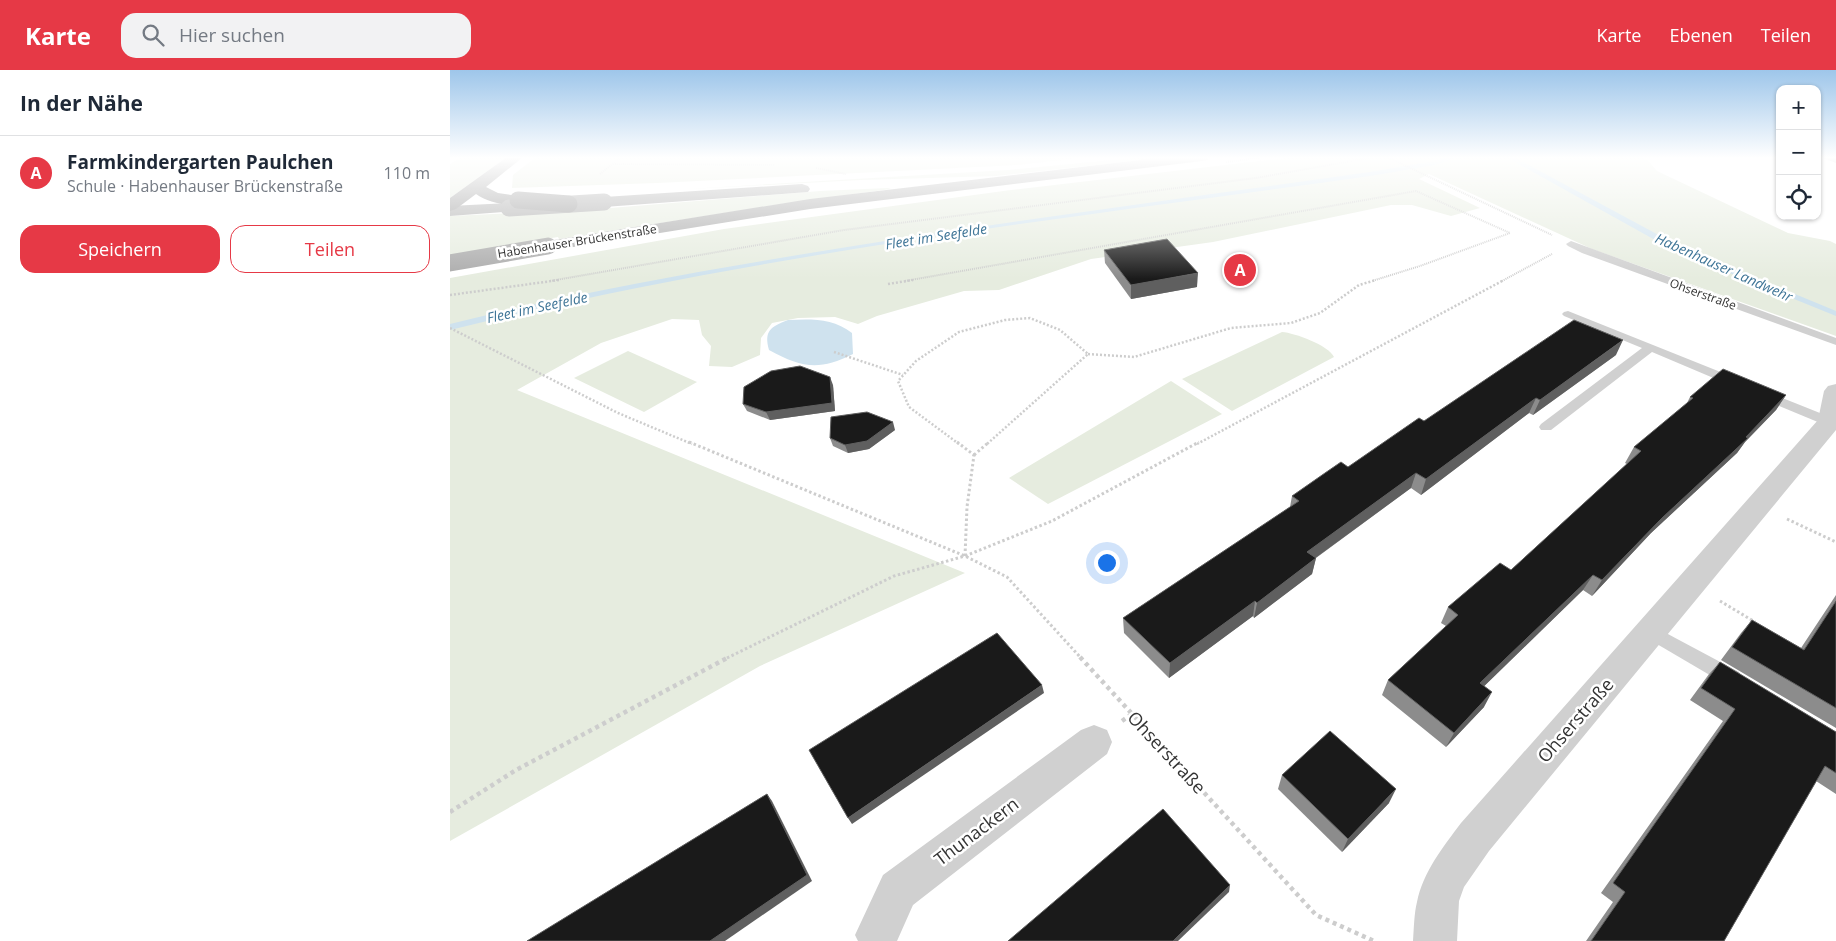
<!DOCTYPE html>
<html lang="de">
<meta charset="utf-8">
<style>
body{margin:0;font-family:"Open Sans",sans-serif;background:#f2f2f3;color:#1f2937}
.controls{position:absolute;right:15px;top:15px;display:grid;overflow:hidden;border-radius:10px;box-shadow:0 1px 4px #0004}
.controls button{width:45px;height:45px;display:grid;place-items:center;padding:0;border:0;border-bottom:1px solid #e0e1e3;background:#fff;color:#1f2937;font:25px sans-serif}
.you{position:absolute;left:656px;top:492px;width:18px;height:18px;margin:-12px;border:4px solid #fff;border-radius:50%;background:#1a73e8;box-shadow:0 0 0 8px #1a73e833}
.badge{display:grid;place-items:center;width:32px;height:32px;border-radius:50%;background:#e63946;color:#fff;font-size:16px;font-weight:700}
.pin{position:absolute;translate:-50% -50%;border:2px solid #fff;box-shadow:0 1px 5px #0006}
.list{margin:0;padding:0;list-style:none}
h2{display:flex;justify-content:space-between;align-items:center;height:65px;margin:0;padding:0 20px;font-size:21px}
h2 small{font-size:16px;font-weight:400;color:#747a83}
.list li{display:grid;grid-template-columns:32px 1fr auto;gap:15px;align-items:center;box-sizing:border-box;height:75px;padding:0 20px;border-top:1px solid #e0e1e3}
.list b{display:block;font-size:19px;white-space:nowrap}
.list p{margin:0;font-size:16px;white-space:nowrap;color:#747a83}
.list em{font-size:16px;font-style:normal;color:#747a83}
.actions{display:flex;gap:10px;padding:15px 20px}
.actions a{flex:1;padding:11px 0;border:1px solid #e63946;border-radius:15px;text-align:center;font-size:18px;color:#e63946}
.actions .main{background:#e63946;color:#fff}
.icon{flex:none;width:28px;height:28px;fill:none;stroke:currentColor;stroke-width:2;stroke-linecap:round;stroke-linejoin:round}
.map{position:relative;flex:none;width:1386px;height:871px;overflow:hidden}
header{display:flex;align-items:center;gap:30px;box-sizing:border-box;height:70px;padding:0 25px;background:#e63946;color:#fff}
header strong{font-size:24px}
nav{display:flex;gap:28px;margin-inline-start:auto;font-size:18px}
.search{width:350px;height:45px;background:#f2f2f3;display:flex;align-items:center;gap:12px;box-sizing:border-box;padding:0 18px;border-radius:15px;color:#747a83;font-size:19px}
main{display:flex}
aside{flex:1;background:#fff}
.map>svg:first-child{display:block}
.green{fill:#e6ecdf}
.water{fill:#cfe2ee}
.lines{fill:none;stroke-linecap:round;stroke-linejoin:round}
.stream{fill:#cfe2ee;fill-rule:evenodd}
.path-far3{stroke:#cdcdcd;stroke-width:2;stroke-dasharray:1 1;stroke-linecap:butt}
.path-far2{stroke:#cdcdcd;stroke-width:2.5;stroke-dasharray:2 2;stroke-linecap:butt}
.path-far1{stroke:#cdcdcd;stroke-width:3;stroke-dasharray:2.5 2.5;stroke-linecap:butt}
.path{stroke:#cdcdcd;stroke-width:4.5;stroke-dasharray:4 4;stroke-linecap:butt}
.lane{fill:#d0d0d0;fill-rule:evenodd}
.street{fill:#d0d0d0;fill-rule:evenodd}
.primary{fill:#ababab;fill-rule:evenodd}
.highway{fill:#9a9a9a;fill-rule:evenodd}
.primary-bridge{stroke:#ababab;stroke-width:17}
.highway-bridge{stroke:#9a9a9a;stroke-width:17}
.wall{fill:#8c8c8c}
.shaded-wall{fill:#5f5f5f}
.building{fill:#1a1a1a;stroke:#5f5f5f}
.labels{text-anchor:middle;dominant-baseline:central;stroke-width:5;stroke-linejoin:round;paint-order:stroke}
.far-street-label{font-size:12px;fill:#333;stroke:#fff}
.far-water-label{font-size:14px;font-style:italic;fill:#3f7597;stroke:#fff}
.near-street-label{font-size:18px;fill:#333;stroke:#fff}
</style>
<header>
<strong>Karte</strong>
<div class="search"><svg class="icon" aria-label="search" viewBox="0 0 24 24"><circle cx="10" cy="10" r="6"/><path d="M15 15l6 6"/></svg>Hier suchen</div>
<nav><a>Karte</a><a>Ebenen</a><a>Teilen</a></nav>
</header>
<main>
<aside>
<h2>In der Nähe<small></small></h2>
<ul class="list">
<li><span class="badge">A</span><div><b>Farmkindergarten Paulchen</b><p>Schule · Habenhauser Brückenstraße</p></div><em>110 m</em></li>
</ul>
<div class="actions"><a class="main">Speichern</a><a>Teilen</a></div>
</aside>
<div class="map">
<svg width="1386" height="871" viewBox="0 0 1386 871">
<rect width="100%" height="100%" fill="#fff"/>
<g class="green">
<path d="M11,87H57L0,128V94Z"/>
<path d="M86,87H639L567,95L207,113L62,118L63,105Z"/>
<path d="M692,87H720L546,106L411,110L238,119L558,100Z"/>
<path d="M843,87H1195L1207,101L1338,163L1380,171L1386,174V266L1142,179L979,104L969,109L1030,138L1001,146L962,135H941L763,172L641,189L549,220L514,221L427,246L408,254L385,247L348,248L322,253L311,268L310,285L282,297L259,296L261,276L252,265L249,250L222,249L151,273L67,320L515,503L310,596L0,771V208L274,159L561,120Z"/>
<path d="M438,118L441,119L338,133L109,169L108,167L0,185V146L148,139L370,121Z"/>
<path d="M832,262C845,263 878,275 884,287L782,341L732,309Z"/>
<path d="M178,281L247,312L194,342L124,308Z"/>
<path d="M721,311L772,344L598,434L559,408Z"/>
</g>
<path class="water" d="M338,250C361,249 383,248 402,263L403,284C369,301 352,298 319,280C314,261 320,257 338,250Z"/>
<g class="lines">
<g class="stream">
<path d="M998,87H1007L985,95L920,106C612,149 302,184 0,260V254C129,222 260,199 391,178C567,150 744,127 920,102L984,91Z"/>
<path d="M1056,87H1064L1229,176L1386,241V246L1223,180Z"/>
</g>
<g class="path-far3">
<path d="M937,87L1102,165"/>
<path d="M776,92L814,87"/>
<path d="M163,94L325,95"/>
<path d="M366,98L396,104"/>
<path d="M150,104L171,87"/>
<path d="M100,211L394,160L806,108L924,87"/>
<path d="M455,211L966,121L1060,163L970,196L922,211"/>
<path d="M1052,211L1102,184"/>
</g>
<g class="path-far2">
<path d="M438,214L463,210"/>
<path d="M0,225L109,210"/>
<path d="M0,258L168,343L242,374"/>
<path d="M384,282L453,305"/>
<path d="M638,284L684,287L781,258L841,253L870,243L909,215L926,210"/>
<path d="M509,374L459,337L448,311L466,291L509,262L555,250L580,248L610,260L638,284L537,374"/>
<path d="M747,374L1054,210"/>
</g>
<g class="path-far1">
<path d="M239,372L515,486L557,507L631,588"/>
<path d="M507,372L524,385"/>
<path d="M524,385L539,372"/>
<path d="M1337,449L1386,472"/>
<path d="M515,486L517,437L524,385"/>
<path d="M1270,531L1305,552"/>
<path d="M277,588L444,506L515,486L602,451L749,372"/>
</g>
<g class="path">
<path d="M630,587L866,845L924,871"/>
<path d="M672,651L682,644"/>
<path d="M0,742L66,700L279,587"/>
</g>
<g class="lane">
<path d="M1121,171L1386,268V275L1132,183L1118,176L1116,174Z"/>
<path d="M1118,241L1288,309L1290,312L1288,315H1280L1202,282L1101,360H1091L1089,357L1091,354L1192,278L1114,246L1112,244L1114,242Z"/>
<path d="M1315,321L1385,349L1386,353L1380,356L1375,355L1310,328L1309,325Z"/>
<path d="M1201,555L1289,602L1291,608L1289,614L1282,616L1275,614L1195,567L1192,562L1195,557Z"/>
</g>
<g class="street">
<path d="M1386,314V360L1039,781L1014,817L1009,831L1007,871H963C964,858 964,844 967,832C973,802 993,777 1011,753L1368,350L1374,321L1378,316Z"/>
<path d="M644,655L657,660L662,672L657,684L463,835L447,871H408L405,865L433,805L631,660Z"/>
</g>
<g class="primary">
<path d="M715,87H759L757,90L752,91L360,139L98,181L92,180L89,176L92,172L98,171L360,129Z"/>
<path d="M352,114L358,116L360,119L358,122L154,137L148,135L146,132L148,129L154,127Z"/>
<path d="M59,133L65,135L67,138L65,141L0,146V136Z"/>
</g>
<path class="highway" d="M57,87H73L36,117L48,123L74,127L76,130L74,133C59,137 38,133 26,124L6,139L0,141V128Z"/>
<g class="primary-bridge">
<path d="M59,138L154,132"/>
<path d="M0,193L98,176"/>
</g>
<path class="highway-bridge" d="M68,130L119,134"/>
</g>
<g class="wall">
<path d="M1370,87H1386V93Z"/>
<path d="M654,180L747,217L681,229L655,193Z"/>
<path d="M1166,285L1083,345L1079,343L971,425L961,418L866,488L862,504L804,548L803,546L719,608L674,563L673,548L840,437L842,426L898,397L974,351Z"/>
<path d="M383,315L385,341L320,350L297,341L293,334Z"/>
<path d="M1336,325L1326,340L1295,372L1287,383L1201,463L1142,526L1133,520L1034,616V637L996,677L932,625L938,610L996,556L991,553L998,537L1061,500L1177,394L1175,393L1184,377L1236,335L1240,327Z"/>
<path d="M445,360L419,379L398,383L383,376L380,368Z"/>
<path d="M1386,525V658L1271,590L1291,563L1302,550L1351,578Z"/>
<path d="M1270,592L1386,662V724L1366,711L1274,871H1136L1163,832L1151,823L1273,651L1240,630L1259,604Z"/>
<path d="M832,705L939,733L892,782L828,719Z"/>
</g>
<g class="shaded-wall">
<path d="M748,203L747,217L681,229V215Z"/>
<path d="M1173,270L1166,285L1083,345L1090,330Z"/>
<path d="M380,307L383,315L385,341L320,350L316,342Z"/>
<path d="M1336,325L1326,340L1295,372L1287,383L1201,463L1142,526L1152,510L1212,448Z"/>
<path d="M1086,328L1079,343L971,425L976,409Z"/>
<path d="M443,352L445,360L419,379L398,383L395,375Z"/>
<path d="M966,403L961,418L853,497L857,482Z"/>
<path d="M866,488L862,504L804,548L807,533Z"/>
<path d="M1143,505L1133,520L1022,628L1030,613Z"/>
<path d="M805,531L803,546L719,608L720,593Z"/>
<path d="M592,615L594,623L402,754L398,748Z"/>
<path d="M1042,622L1034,637L996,677L1004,663Z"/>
<path d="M946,719L939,733L892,782L898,769Z"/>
<path d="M317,724L322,731L362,811L275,871H260Z"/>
<path d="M780,815L779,822L728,871H723Z"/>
</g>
<g class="building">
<path d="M717,169L748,203L681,215L654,180Z"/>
<path d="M1124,250L1173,270L1090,330L1086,328L976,409L966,403L857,482L866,488L807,533L805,531L720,593L673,548L849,431L842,426L875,403L891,392L898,397L969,348L974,351Z"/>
<path d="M350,296L380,307L382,333L316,342L293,334L294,317L321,301Z"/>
<path d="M1273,299L1336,325L1296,367L1298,368L1212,448L1152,510L1143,505L1030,613L1042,622L1004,663L938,610L1008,545L998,537L1050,493L1061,500L1191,381L1184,377L1243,328L1240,327Z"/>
<path d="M417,342L443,352L417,371L395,375L380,368L381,347Z"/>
<path d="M1386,531V638L1282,577L1302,550L1354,580Z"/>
<path d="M547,563L592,615L398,748L359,680Z"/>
<path d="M1270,592L1386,662V703L1375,696L1274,871H1141L1175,822L1163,813L1285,639L1251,618Z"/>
<path d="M880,661L946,719L898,769L832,705Z"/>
<path d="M317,724L357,805L260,871H77Z"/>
<path d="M713,739L780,815L723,871H558Z"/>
</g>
<linearGradient id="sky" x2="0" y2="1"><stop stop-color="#9ec6ea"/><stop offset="0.42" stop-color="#fff"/><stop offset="1" stop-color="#fff" stop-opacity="0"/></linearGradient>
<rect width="1386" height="209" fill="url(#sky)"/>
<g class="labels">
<g class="far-street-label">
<text transform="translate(127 171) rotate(-9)">Habenhauser Brückenstraße</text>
<text transform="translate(1253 224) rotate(20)">Ohserstraße</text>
</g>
<g class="far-water-label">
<text transform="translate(486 166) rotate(-9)">Fleet im Seefelde</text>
<text transform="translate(1274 197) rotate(24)">Habenhauser Landwehr</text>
<text transform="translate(87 237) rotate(-12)">Fleet im Seefelde</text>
</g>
<g class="near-street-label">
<text transform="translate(1125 650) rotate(-49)">Ohserstraße</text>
<text transform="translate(717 682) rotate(47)">Ohserstraße</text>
<text transform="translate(526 761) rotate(-37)">Thunackern</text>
</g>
</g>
</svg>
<div class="controls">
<button>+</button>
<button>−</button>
<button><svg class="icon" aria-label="locate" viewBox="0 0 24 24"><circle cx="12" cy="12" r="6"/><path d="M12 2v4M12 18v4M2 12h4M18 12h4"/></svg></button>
</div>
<div class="you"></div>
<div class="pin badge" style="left:790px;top:200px">A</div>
</div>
</main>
